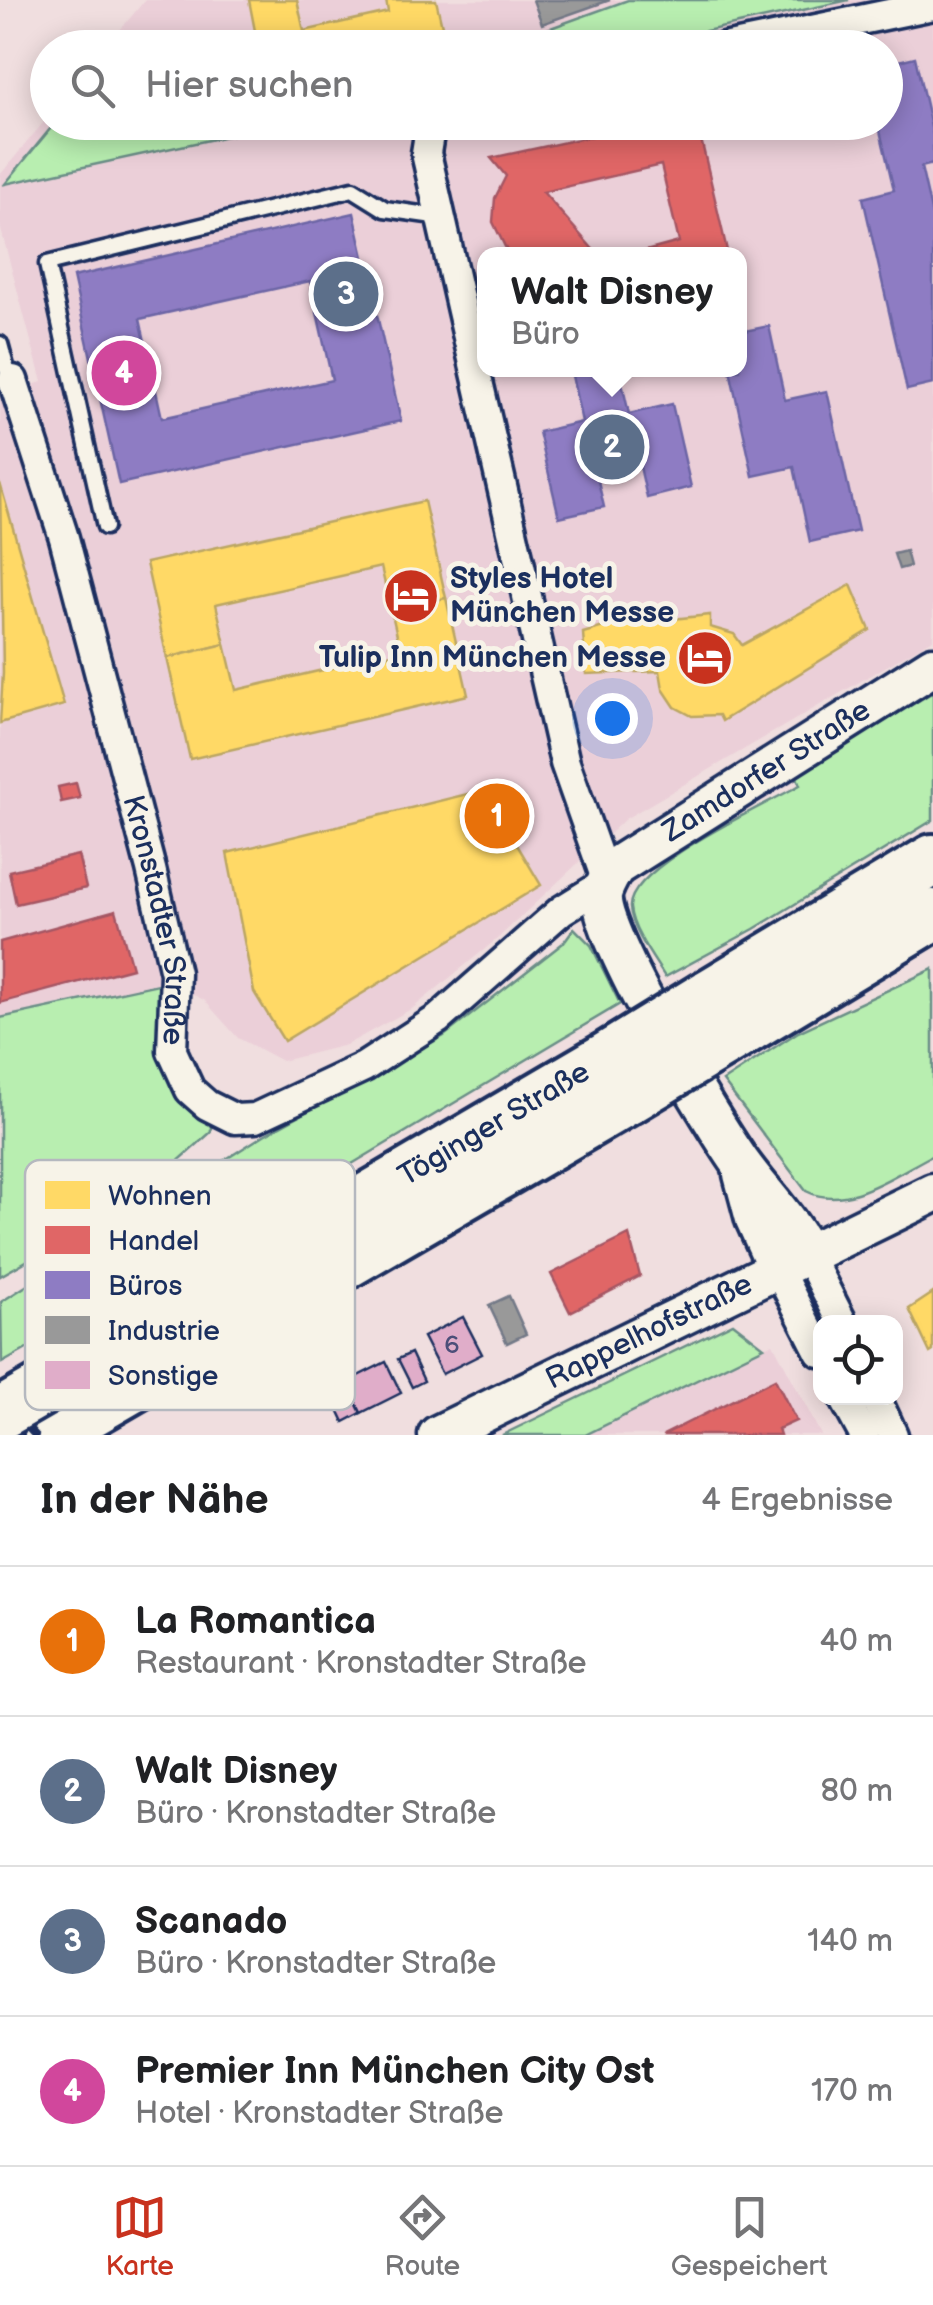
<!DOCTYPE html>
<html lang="de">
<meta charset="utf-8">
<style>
body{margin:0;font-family:"Balsamiq Sans",sans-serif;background:#f6f6f6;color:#202124}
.controls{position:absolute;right:30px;bottom:30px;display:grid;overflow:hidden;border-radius:20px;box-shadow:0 5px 25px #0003}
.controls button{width:90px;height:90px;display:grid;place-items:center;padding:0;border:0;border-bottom:2px solid #e0e0e0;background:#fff;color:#202124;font:50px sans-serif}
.you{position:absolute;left:612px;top:718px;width:35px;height:35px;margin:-25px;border:8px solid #fff;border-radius:50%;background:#1a73e8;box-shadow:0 0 0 15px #1a73e833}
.badge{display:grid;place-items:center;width:65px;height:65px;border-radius:50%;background:#c8321e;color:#fff;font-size:32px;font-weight:700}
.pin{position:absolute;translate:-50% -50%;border:5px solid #fff;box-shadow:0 2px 10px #0006}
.popup{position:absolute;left:477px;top:247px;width:270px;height:130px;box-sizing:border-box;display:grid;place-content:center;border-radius:20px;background:#fff;filter:drop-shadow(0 2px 8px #0005);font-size:32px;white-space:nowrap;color:#757577}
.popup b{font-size:38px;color:#202124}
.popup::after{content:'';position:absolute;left:50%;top:100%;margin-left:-20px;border:20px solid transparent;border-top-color:#fff}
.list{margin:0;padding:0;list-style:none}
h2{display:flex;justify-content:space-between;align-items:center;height:130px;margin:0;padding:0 40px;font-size:42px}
h2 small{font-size:32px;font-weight:400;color:#757577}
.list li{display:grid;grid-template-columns:65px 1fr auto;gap:30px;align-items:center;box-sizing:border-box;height:150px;padding:0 40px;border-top:2px solid #e0e0e0}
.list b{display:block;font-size:38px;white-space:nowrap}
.list p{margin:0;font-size:32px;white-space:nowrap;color:#757577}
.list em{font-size:32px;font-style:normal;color:#757577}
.icon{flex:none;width:55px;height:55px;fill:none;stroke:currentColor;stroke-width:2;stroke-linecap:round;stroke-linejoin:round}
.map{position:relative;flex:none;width:933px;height:1435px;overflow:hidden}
.search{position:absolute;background:#fff;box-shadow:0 5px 25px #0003;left:30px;right:30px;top:30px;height:110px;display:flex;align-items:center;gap:25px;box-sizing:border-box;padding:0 35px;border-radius:55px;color:#757577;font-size:38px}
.sheet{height:730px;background:#fff}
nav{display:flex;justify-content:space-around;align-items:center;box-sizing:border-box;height:140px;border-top:2px solid #e0e0e0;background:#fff;font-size:28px;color:#757577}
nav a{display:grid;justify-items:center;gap:5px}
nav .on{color:#c8321e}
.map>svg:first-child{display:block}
.built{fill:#ebcfd8;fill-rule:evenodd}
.green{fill:#b8eeb0;stroke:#6a8e87;stroke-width:2.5}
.homes{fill:#ffd966;stroke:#bba664;stroke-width:2.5}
.shops{fill:#e06666;stroke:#a55664;stroke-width:2.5}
.offices{fill:#8e7cc3;stroke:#6c65a5;stroke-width:2.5;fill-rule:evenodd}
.industry{fill:#999;stroke:#737987;stroke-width:2.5}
.building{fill:#e0adc9;stroke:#1b2f5e;stroke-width:2.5}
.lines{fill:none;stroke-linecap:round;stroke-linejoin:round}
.lane-casing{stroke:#1b2f5e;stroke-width:21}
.street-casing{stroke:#1b2f5e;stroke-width:35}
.secondary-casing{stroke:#1b2f5e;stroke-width:45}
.highway-casing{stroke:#1b2f5e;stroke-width:58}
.lane{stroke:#f7f3e8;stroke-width:14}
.street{stroke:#f7f3e8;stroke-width:28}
.secondary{stroke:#f7f3e8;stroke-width:38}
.highway{stroke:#f7f3e8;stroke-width:50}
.rail{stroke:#1b2f5e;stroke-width:8}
.highway-bridge-casing{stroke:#1b2f5e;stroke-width:58;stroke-linecap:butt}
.highway-bridge{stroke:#f7f3e8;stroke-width:50}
.labels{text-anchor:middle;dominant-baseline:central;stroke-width:10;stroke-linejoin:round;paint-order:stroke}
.number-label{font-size:25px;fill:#4c4e79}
.poi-label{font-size:30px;font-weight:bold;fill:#1b2f5e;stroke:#f7f3e8;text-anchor:start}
.street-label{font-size:30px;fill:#1b2f5e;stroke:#f7f3e8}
.key{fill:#f7f3e8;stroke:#b5b8bf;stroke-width:2.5}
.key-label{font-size:28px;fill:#1b2f5e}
</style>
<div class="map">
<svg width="933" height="1435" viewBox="0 0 933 1435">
<rect width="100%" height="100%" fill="#f0dedf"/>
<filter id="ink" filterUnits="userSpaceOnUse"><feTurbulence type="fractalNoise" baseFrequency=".01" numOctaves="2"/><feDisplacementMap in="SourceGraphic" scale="20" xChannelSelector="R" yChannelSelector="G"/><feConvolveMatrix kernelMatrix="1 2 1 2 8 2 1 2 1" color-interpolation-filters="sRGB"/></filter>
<g filter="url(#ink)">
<g class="built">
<path d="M145,0H933V639L625,819L497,939L413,1008L346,1045L282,1061L238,1038L204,1000L167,982L0,1018V395L42,382L0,226V175L47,118L48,122H886V48L106,47ZM484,255H740V370H484Z"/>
<path d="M773,1343L821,1435H585L764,1347Z"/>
</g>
<g class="green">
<path d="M628,0H849L632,47H498Z"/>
<path d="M165,123H288L5,184L55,123Z"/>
<path d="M933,692V820L754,929L665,977C653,958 632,930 630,908C627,867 766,805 800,785L796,775Z"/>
<path d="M574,928L591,945L620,1004L305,1192L2,1363L1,1302L264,1135L444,1036L563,943Z"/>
<path d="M933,969V1155C895,1174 847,1212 806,1191L723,1081L798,1032Z"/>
<path d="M167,982L165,1011L215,1120L210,1133L137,1198L0,1276V1018Z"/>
<path d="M733,1323L764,1347L585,1435H502Z"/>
</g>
<g class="homes">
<path d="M249,0H297L304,31L388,12L386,0H436L447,48H197L256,36Z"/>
<path d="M0,483L64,705L0,723L3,673Z"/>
<path d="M424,501L446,598L391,610L381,567L216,604L225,644L167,658L146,563Z"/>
<path d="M851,585L870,630L722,721L719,715L692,716L675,707L663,689L660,671L586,674L583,633L607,626L710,615V627L734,634L742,645Z"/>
<path d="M446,598L468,695L190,759L167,658L225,644L236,690L401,652L391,610Z"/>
<path d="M496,787L513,838L541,885L284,1041L254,992L227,853Z"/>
<path d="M933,1293V1351L930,1353L909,1309Z"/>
</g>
<g class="shops">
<path d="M658,122H697L728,255H631L679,242L661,165L543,192L598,255H509L493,222L495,198L506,176L491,158Z"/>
<path d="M76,783L80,798L61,802L58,787Z"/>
<path d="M78,855L86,888L16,904L9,871Z"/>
<path d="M116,910L132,968L0,1003V942Z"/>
<path d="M629,1235L640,1276L570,1312L551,1274Z"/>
<path d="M775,1379L796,1421L778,1429L780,1435H663Z"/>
</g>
<g class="offices">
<path d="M915,57L933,136V164L921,167L933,220V384L907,390L863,198L894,190L878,122H886V64Z"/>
<path d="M354,213L401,421L119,484L73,277ZM310,281L332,380L162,418L140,319Z"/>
<path d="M769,326L785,400L827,391L858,531L810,542L794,467L753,476L730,370H740V332Z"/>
<path d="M619,370L629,414L672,404L691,487L647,498L639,462L596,472L604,507L559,517L539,432L582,422L571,371Z"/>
</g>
<g class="industry">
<path d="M533,0H610L542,24Z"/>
<path d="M906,551L910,566L899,569L894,554Z"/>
<path d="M509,1296L526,1334L507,1343L489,1305Z"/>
</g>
<g class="building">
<path d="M463,1317L482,1354L442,1374L423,1337Z"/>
<path d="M411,1353L424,1381L412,1387L398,1359Z"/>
<path d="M386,1362L401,1393L361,1413L346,1382Z"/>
<path d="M341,1371L361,1413L344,1422L326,1384V1378Z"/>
</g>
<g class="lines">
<g class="lane-casing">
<g id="lane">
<path d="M474,38L477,48"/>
<path d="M0,344L10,381"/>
<path d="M105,527L47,264L353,189L385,209L441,217"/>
</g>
</g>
<g class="street-casing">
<g id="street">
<path d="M724,48L933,5"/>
<path id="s1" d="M13,380L64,538L151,869L175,973L172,1051L190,1090L207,1105L235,1119L255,1118L364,1067L438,1019L562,910L607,882L565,763L426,153L431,122"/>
<path d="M808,1255L842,1322"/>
<path d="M778,1270L820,1352"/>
<path d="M844,1398L864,1435"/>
<path d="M876,1398L893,1435"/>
</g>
</g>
<g class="secondary-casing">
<g id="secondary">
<path d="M743,1174L755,1219L778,1270"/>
<path id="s2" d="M808,1255C789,1219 763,1194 740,1162C712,1122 598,935 602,895C604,885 610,876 615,867L933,666"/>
<path id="s3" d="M438,1435L933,1193"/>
</g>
</g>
<g class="highway-casing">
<g id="highway">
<path d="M709,995L933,860"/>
<path d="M733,1036L933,915"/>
<path id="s4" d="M76,1370L605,1059"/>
<path d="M50,1435L628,1099"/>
</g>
</g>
<use href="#lane" class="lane"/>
<use href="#street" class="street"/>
<use href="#secondary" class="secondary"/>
<use href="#highway" class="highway"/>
<g class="rail">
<path d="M0,1398L35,1435"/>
<path d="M0,1424L11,1435"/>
</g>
<g class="highway-bridge-casing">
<g id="highway-bridge">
<path d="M605,1059L709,995"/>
<path d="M628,1099L733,1036"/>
<path d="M0,1414L76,1370"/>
</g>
</g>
<use href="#highway-bridge" class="highway-bridge"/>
</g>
</g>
<defs>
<g id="hotel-disc" transform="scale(2.875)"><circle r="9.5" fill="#c8321e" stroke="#f7f3e8"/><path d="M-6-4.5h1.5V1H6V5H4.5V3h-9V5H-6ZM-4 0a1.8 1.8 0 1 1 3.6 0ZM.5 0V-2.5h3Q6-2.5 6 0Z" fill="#fff"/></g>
</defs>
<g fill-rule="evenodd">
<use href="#hotel-disc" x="411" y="596"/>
<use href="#hotel-disc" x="705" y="658"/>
</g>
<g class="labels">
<g class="number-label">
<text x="452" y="1345">6</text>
</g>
<g class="poi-label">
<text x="450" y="579">Styles Hotel<tspan x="450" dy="34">München Messe</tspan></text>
<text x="666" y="658" text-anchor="end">Tulip Inn München Messe</text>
</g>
<g class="street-label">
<text stroke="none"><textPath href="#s2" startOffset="628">Zamdorfer Straße</textPath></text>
<text stroke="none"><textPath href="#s1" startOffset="560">Kronstadter Straße</textPath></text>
<text stroke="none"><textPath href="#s4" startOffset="485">Töginger Straße</textPath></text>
<text stroke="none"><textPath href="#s3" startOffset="235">Rappelhofstraße</textPath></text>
</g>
</g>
<rect x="25" y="1160" width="330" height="250" rx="15" class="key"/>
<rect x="45" y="1181" width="45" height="28" fill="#ffd966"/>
<rect x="45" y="1226" width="45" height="28" fill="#e06666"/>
<rect x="45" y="1271" width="45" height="28" fill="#8e7cc3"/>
<rect x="45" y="1316" width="45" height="28" fill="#999"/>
<rect x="45" y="1361" width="45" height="28" fill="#e0adc9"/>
<g class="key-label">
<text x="108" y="1205">Wohnen</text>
<text x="108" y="1250">Handel</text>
<text x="108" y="1295">Büros</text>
<text x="108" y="1340">Industrie</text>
<text x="108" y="1385">Sonstige</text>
</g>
</svg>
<div class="controls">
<button><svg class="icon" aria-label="locate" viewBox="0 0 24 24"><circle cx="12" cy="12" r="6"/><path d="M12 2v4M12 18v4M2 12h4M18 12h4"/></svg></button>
</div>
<div class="you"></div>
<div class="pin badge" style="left:497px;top:816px;background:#e8710a">1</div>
<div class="pin badge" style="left:612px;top:447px;background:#5c6f8a">2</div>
<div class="popup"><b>Walt Disney</b>Büro</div>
<div class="pin badge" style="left:346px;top:294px;background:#5c6f8a">3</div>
<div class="pin badge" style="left:124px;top:373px;background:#d1479c">4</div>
<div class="search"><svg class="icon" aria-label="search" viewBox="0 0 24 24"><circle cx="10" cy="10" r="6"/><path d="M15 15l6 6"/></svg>Hier suchen</div>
</div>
<section class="sheet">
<h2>In der Nähe<small>4 Ergebnisse</small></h2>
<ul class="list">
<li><span class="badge" style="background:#e8710a">1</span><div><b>La Romantica</b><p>Restaurant · Kronstadter Straße</p></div><em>40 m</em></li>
<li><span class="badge" style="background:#5c6f8a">2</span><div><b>Walt Disney</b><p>Büro · Kronstadter Straße</p></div><em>80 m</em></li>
<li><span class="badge" style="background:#5c6f8a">3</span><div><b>Scanado</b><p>Büro · Kronstadter Straße</p></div><em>140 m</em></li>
<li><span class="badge" style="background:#d1479c">4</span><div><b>Premier Inn München City Ost</b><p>Hotel · Kronstadter Straße</p></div><em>170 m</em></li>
</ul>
</section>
<nav>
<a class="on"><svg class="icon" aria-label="map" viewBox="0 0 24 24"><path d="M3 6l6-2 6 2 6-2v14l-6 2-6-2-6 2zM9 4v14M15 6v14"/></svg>Karte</a>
<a><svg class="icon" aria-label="directions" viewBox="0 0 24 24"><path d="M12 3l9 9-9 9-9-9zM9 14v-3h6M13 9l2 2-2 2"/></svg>Route</a>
<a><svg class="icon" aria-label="saved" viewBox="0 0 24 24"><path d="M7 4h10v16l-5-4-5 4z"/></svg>Gespeichert</a>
</nav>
